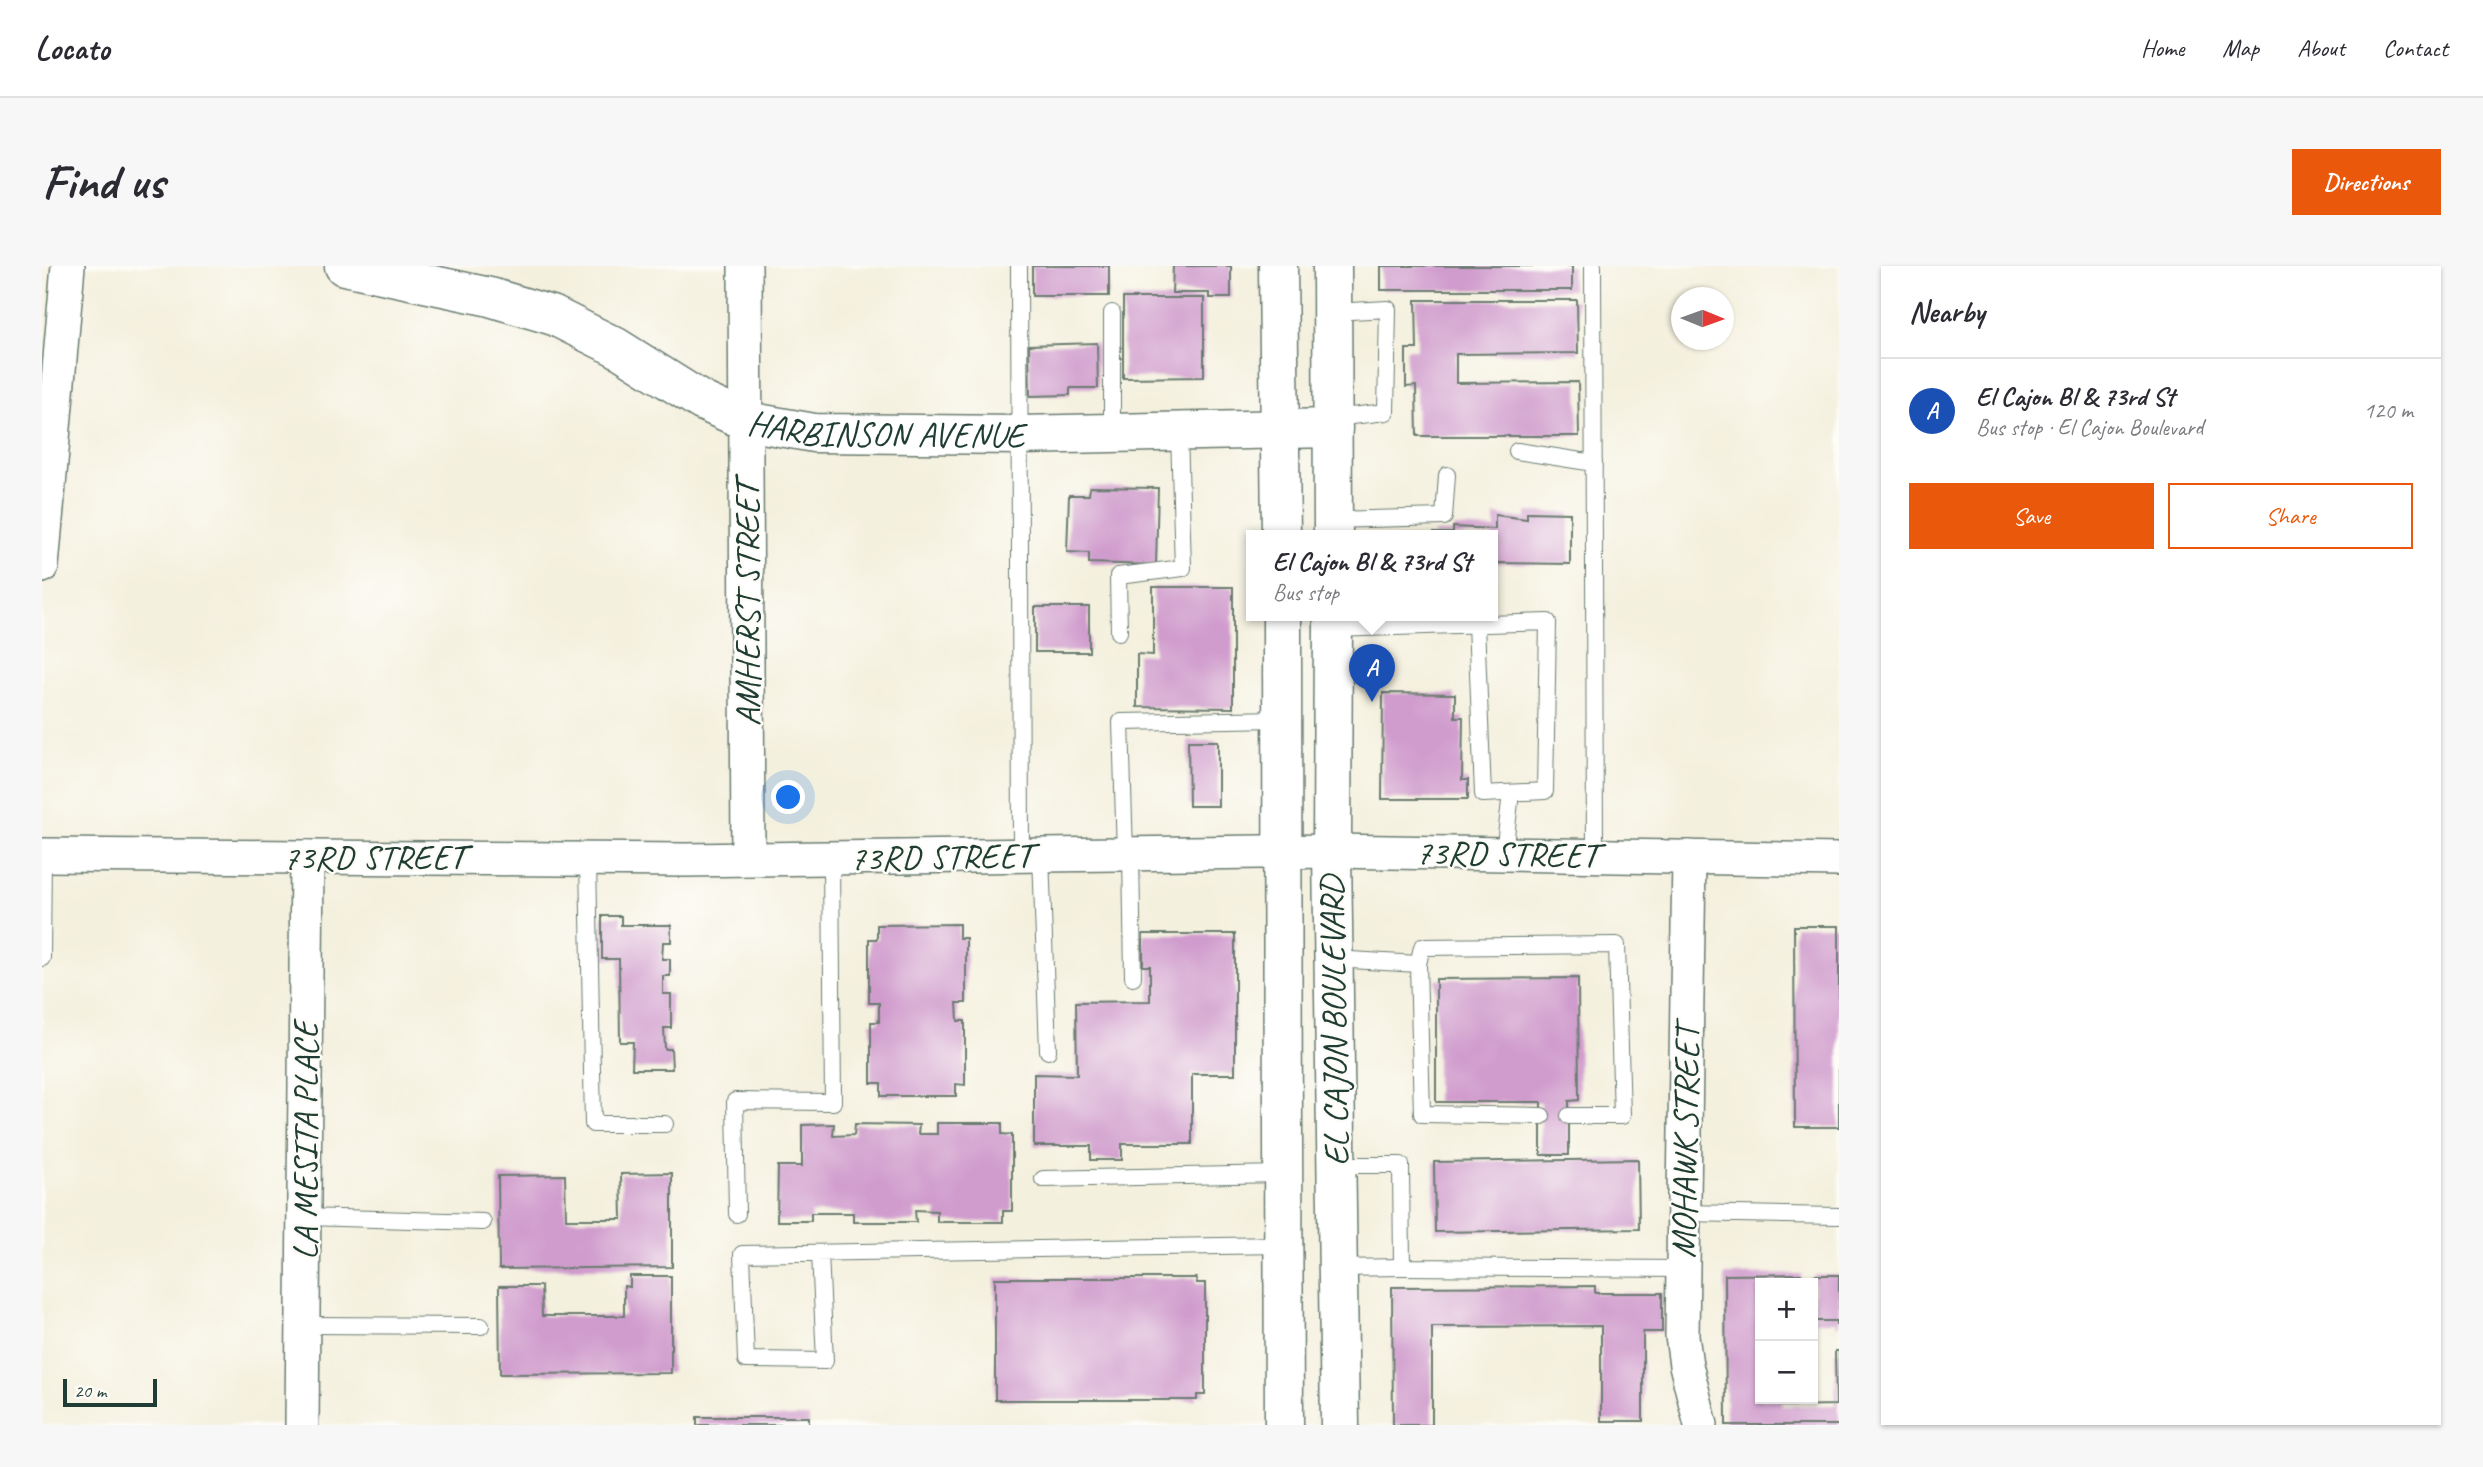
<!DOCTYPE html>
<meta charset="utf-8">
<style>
body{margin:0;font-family:Caveat,sans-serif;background:#f7f7f7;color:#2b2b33}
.controls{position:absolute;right:21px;bottom:21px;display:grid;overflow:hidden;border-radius:0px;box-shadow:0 2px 5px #0004}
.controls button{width:63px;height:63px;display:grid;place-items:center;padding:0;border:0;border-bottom:2px solid #e1e1e2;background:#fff;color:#2b2b33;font:35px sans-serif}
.compass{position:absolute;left:1629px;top:21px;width:63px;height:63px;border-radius:50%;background:#fff;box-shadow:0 2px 5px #0004;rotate:91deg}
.scale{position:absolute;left:21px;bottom:18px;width:94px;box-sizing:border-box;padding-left:7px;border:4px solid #1f3d34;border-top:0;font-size:19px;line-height:24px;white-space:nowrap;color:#1f3d34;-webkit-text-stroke:5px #fdfcf7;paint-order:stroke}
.you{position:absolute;left:747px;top:532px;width:24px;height:24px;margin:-18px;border:5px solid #fff;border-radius:50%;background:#1a73e8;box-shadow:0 0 0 10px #1a73e833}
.badge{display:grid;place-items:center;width:46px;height:46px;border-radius:50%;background:#ea580c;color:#fff;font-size:23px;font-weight:700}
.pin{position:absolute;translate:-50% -58px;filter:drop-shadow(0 2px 4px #0008)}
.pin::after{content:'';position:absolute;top:37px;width:24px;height:21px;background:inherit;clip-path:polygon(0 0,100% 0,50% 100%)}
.popup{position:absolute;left:1204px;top:264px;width:252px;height:91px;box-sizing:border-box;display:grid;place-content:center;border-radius:0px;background:#fff;filter:drop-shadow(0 2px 5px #0005);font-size:23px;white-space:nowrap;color:#7c7c81}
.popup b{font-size:26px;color:#2b2b33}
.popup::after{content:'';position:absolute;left:50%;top:100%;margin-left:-14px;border:14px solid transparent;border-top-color:#fff}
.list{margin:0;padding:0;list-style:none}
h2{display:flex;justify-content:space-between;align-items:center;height:91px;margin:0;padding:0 28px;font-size:30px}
h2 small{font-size:23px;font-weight:400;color:#7c7c81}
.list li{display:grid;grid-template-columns:46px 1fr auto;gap:21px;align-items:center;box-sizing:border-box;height:105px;padding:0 28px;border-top:2px solid #e1e1e2}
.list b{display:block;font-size:26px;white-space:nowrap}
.list p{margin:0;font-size:23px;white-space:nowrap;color:#7c7c81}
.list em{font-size:23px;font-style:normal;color:#7c7c81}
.actions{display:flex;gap:14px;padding:21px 28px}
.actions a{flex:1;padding:16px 0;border:2px solid #ea580c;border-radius:0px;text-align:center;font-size:24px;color:#ea580c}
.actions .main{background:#ea580c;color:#fff}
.map{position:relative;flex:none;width:1797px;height:1159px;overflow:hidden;border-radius:0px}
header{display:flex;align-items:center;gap:42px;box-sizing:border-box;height:98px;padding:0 35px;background:#fff;border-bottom:2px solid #e1e1e2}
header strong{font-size:33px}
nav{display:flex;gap:38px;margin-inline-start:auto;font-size:24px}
.intro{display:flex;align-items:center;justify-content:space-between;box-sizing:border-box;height:168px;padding:0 42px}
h1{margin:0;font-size:49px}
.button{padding:18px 32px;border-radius:0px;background:#ea580c;color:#fff;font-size:24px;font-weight:700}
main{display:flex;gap:42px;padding:0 42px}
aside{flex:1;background:#fff;border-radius:0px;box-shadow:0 2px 5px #0004}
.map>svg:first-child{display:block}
.building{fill:#d09ccd}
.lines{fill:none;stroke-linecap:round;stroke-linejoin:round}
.lane-casing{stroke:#6a7c70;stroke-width:18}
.street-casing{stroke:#6a7c70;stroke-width:36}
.secondary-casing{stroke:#6a7c70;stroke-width:41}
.primary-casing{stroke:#6a7c70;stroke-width:41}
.lane{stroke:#fff;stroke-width:16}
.street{stroke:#fff;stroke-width:33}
.secondary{stroke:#fff;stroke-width:38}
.primary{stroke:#fff;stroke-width:38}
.labels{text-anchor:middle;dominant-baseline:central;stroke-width:5;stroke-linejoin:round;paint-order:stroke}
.street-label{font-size:35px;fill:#1f3d34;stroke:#fdfcf7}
</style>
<header>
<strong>Locato</strong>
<nav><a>Home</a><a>Map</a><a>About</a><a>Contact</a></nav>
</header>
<div class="intro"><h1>Find us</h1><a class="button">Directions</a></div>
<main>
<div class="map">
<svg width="1797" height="1159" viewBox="0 0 1797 1159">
<rect width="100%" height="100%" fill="#fdfcf7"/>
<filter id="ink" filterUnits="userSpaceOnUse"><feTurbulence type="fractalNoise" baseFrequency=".0143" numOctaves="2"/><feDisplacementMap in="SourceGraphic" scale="14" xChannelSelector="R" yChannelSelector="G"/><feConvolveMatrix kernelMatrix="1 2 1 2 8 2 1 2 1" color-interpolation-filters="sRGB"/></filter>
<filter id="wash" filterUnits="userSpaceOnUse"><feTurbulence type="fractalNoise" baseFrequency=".00686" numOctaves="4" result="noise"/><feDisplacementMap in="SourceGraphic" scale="28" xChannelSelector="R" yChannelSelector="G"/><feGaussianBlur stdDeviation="1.57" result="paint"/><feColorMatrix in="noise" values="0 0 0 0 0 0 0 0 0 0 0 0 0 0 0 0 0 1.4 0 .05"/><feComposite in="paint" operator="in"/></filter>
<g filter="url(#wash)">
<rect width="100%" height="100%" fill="#f4f0de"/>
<g id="blocks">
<g class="building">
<rect x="990" y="0" width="77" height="30"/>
<path d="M1131,0H1189V32H1167V27H1130Z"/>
<rect x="1339" y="0" width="191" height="24"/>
<path d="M1081,32H1162V111L1081,112Z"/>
<path d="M1374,34H1535L1536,87L1414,88V117L1536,116L1537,170H1375L1374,120L1364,121V83H1375Z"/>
<path d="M1055,77L1056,122H1028V129L988,130L987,79Z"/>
<path d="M1048,221L1116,222L1114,299L1047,297V287L1025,286L1027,229H1047Z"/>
<path d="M1485,246L1528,247V298L1454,297L1453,316H1451V270H1392V267H1411V261L1453,263V249L1485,253Z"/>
<path d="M1111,321H1191V442L1095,441V388L1111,389Z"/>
<rect x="993" y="341" width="54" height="45"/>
<path d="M1341,427L1413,428V451H1421L1420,514H1426V533H1340Z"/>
<path d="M1146,475H1176V540H1147Z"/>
<path d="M560,650H579V659H629V676H621L620,693H628V710H621V728H629V762H622L623,783H629L630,803H590L591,776H578L577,693H560Z"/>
<path d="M917,658V672H924V737H915L916,755H923V819L914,818V830H839V817H829V756H837V737H827V673H835V659Z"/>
<path d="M1752,660H1797V861H1753Z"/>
<path d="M1101,668H1193V808H1150V878H1080V894H1049V880H992V808L1035,809L1034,736L1108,735V700H1101Z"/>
<path d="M1536,712L1537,834L1527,835V889H1499V836H1394V713Z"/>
<path d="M895,857H960V868L970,869V945H961V956H895V945L873,944L874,956H811V947H769V955H735L736,900H760V859L792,858L791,870L812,869L813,858L877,859L876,868H895Z"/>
<path d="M1596,893L1597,963L1393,966L1392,896Z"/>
<path d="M630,907V1001L457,1003L456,910L523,909L524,953H580L579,908Z"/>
<path d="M1759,1008V1017H1718V1133H1740V1140L1794,1139L1793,1085H1797V1159H1684L1683,1009Z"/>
<path d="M1772,1009H1797V1059H1794V1055H1772Z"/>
<path d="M588,1010H629V1107L458,1108L457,1020H499L500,1050H582V1020L588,1021Z"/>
<path d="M953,1012H1154L1155,1017H1163V1129H1155V1134H953Z"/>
<path d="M1553,1020V1027H1620V1066H1601V1155H1559V1060L1390,1061V1159H1351L1350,1021Z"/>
<rect x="655" y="1151" width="112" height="8"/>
</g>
</g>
</g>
<g filter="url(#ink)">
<use href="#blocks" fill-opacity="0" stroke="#6a7c70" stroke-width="2"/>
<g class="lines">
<g class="lane-casing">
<g id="lane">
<path d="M977,0L979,589"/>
<path d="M1551,0L1553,590"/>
<path d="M1290,46L1346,43L1344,146L1292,152"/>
<path d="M1070,47V168"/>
<path d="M1475,185L1552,197"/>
<path d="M1291,254L1402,251L1405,209"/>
<path d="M1291,363L1506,356L1503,525L1441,528L1434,358"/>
<path d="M1077,366L1076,310L1141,302L1137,167"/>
<path d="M1089,587L1091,711"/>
<path d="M1462,587L1469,527"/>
<path d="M1083,588L1079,456L1241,453"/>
<path d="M999,589L1006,785"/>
<path d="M546,593L551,858H623"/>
<path d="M0,692L1,589"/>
<path d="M1292,693L1376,698L1380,848L1500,850"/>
<path d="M1376,698L1380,681L1575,679L1580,850H1527"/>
<path d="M1293,899H1359L1360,1001L1641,1003"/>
<path d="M1001,913L1242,908"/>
<path d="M1642,947L1797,950"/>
<path d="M695,948L693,835L791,836L789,593"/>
<path d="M262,951L441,956"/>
<path d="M778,987L783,1095L704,1094L700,988L1240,979"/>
<path d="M1296,1002L1360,1001"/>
<path d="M261,1059L439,1060"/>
</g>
</g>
<g class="street-casing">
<g id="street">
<path d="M703,0L706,592"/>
<path d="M0,300L26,0"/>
<path d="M0,589L644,594L1290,585L1797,594"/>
<path d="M1647,591L1640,1070L1644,1099L1659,1159"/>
<path d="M260,1159L265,591"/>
</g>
</g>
<g class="secondary-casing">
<g id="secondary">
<path id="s1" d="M302,0L448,31L512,50L574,81L660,135L704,155L772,167L978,169L1291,162"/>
</g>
</g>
<g class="primary-casing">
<g id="primary">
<path d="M1236,0L1239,270"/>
<path d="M1290,0L1291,270"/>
<path d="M1240,350C1242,620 1239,889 1242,1159"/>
<path d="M1291,350L1290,585L1298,1159"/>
</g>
</g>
<use href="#lane" class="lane"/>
<use href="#street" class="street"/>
<use href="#secondary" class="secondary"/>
<use href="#primary" class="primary"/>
</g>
</g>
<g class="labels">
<g class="street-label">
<text stroke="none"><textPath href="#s1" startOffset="576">HARBINSON AVENUE</textPath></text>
<text transform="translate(705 338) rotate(-90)">AMHERST STREET</text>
<text transform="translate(1465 588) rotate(1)">73RD STREET</text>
<text x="332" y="591">73RD STREET</text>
<text transform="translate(899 591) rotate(-1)">73RD STREET</text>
<text transform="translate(1292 755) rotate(-91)">EL CAJON BOULEVARD</text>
<text transform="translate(263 875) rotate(-90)">LA MESITA PLACE</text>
<text transform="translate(1643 876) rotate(-89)">MOHAWK STREET</text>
</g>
</g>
</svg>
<div class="controls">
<button>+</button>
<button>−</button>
</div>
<svg class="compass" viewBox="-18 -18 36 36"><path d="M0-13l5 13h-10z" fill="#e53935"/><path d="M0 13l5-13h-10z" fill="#7c7c81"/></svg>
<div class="scale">20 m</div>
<div class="you"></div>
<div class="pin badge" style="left:1330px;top:436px;background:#1a4fb4">A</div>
<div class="popup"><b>El Cajon Bl &amp; 73rd St</b>Bus stop</div>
</div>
<aside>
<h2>Nearby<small></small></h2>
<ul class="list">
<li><span class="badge" style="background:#1a4fb4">A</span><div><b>El Cajon Bl &amp; 73rd St</b><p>Bus stop · El Cajon Boulevard</p></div><em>120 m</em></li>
</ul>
<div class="actions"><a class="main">Save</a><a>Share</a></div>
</aside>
</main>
